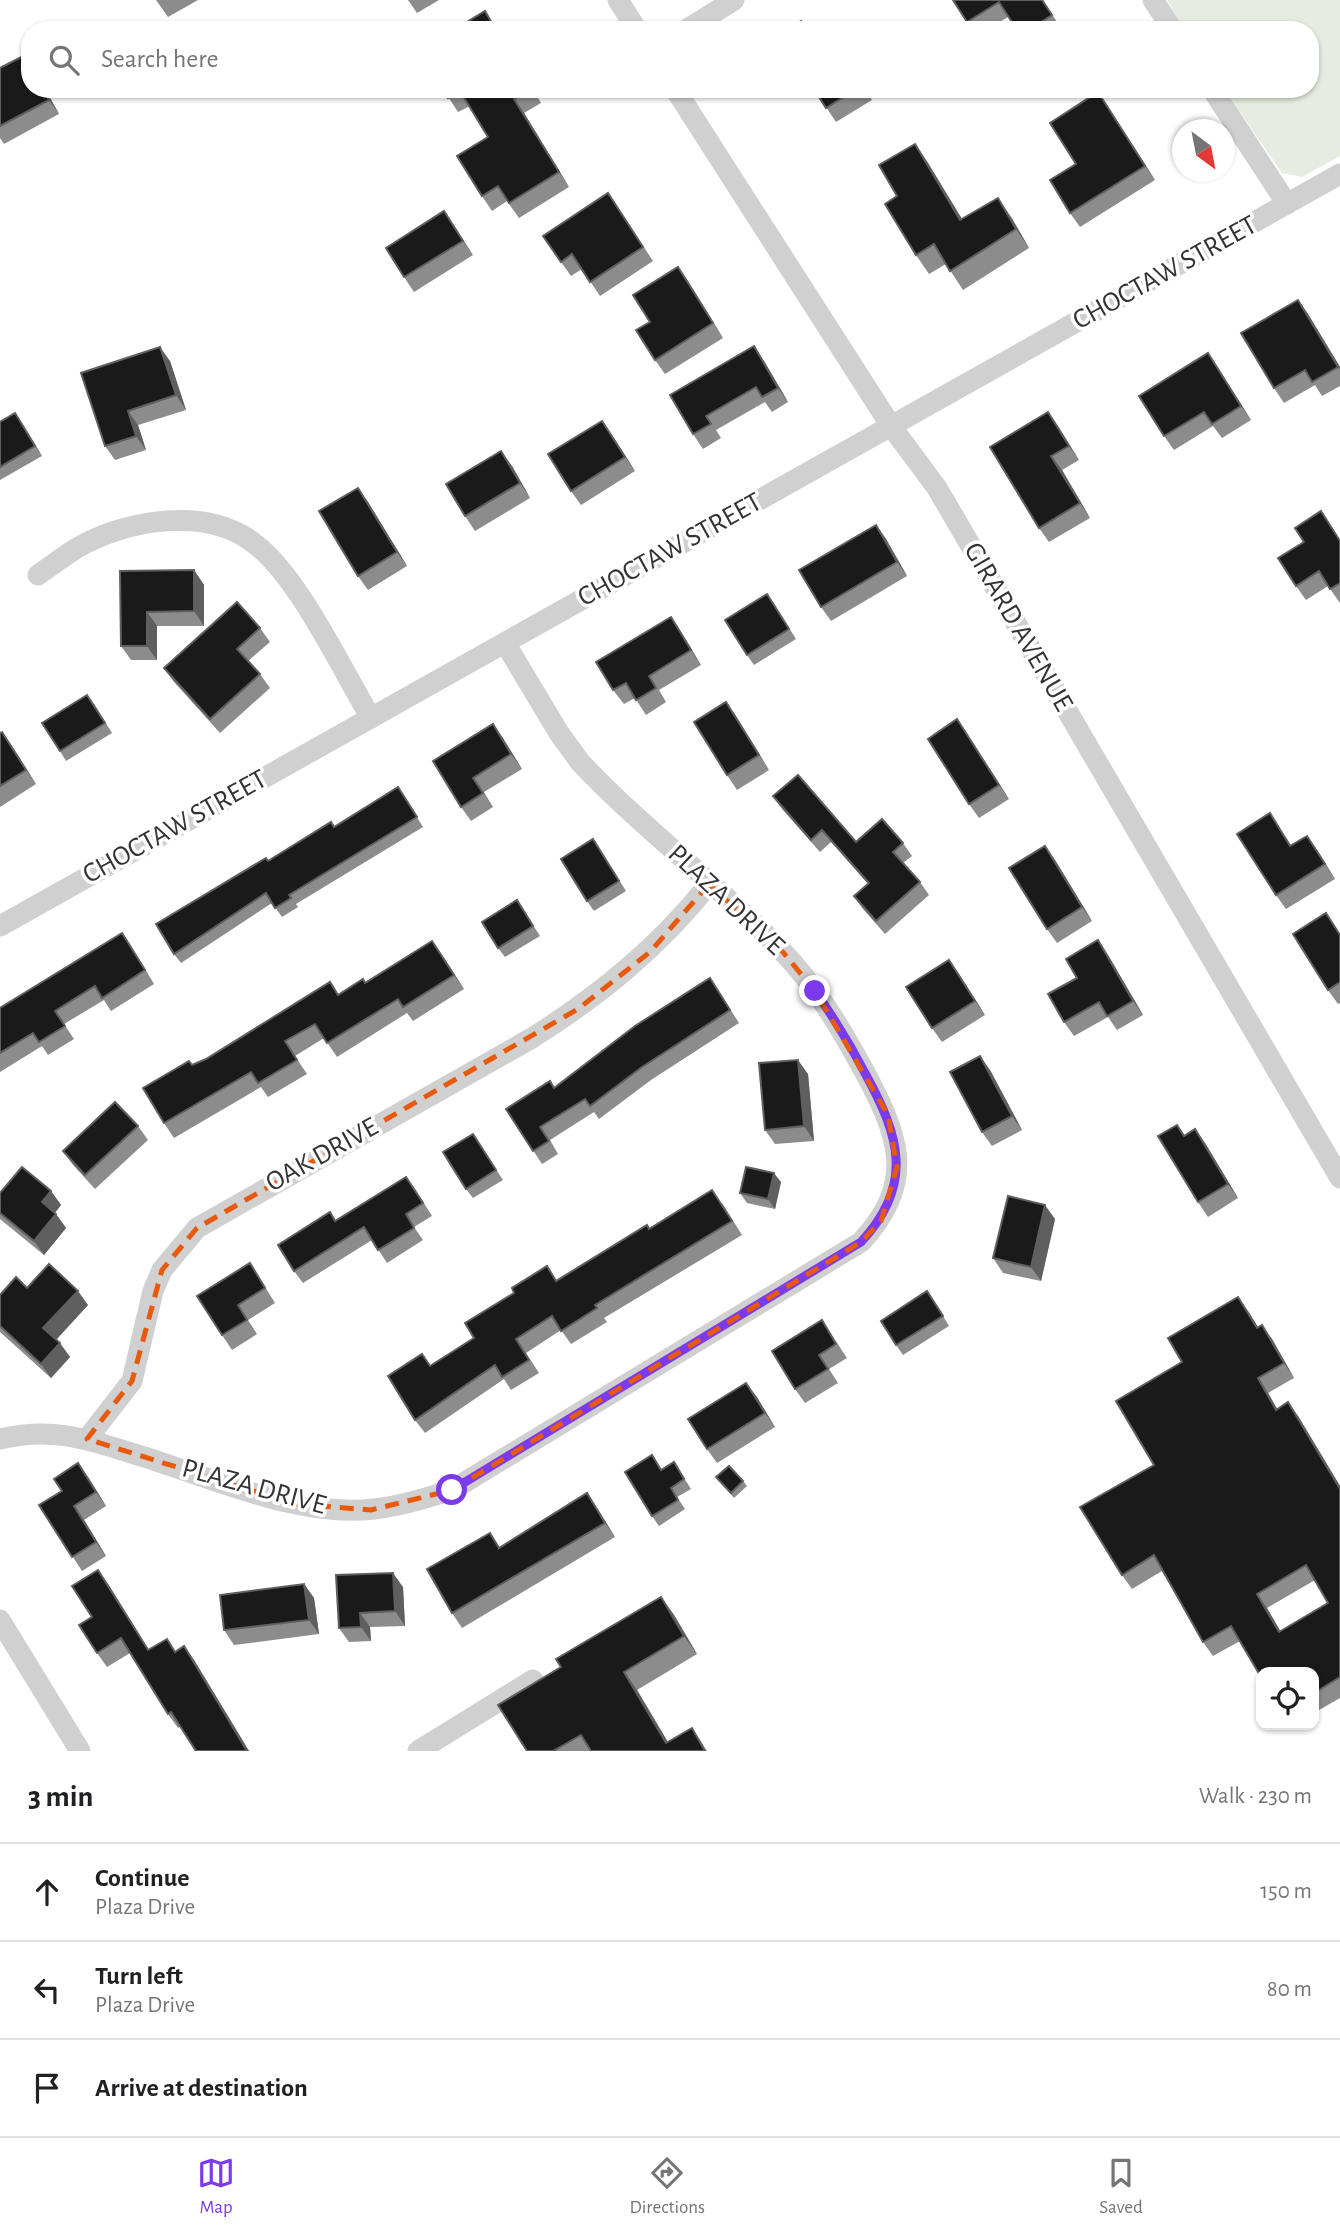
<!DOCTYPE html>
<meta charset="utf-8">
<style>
body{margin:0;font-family:"Alegreya Sans",sans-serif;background:#f2f2f2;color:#202124}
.controls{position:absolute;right:21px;bottom:21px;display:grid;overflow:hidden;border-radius:14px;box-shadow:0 2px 5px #0004}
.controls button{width:63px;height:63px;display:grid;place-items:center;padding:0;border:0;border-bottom:2px solid #e0e0e0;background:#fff;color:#202124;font:35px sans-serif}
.compass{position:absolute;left:1172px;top:119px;width:63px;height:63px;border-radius:50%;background:#fff;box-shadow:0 2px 5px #0004;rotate:148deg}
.stop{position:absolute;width:21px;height:21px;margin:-16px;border:5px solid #7c3aed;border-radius:50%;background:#fff}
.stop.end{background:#7c3aed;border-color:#fff;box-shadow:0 2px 7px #0008}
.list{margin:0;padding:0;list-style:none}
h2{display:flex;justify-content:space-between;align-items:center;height:91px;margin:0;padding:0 28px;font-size:30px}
h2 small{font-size:23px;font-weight:400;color:#757577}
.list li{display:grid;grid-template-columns:46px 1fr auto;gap:21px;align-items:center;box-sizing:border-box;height:98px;padding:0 28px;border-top:2px solid #e0e0e0}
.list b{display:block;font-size:26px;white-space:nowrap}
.list p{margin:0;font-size:23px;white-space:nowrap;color:#757577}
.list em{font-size:23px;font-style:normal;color:#757577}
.icon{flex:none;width:38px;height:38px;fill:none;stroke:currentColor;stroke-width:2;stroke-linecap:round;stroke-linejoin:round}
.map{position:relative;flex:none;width:1340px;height:1751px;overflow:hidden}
.search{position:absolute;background:#fff;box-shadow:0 2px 5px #0004;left:21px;right:21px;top:21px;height:77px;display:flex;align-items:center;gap:18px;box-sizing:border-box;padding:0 24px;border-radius:28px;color:#757577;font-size:26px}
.sheet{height:385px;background:#fff}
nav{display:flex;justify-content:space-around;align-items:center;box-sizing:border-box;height:98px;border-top:2px solid #e0e0e0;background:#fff;font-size:19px;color:#757577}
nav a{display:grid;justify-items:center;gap:4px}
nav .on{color:#7c3aed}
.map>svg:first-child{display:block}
.green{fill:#e6ecdf}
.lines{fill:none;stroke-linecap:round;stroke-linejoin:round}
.minor{stroke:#d0d0d0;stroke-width:21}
.wall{fill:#8c8c8c;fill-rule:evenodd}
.shaded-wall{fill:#5f5f5f}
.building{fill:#1a1a1a;stroke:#5f5f5f;stroke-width:2;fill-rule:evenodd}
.route{stroke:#7c3aed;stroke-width:9}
.marked{fill:none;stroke:#e8590c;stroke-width:5;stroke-dasharray:14 9;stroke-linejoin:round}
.labels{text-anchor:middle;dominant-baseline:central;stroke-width:7;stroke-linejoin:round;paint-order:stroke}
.street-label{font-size:28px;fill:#333;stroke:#fff}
</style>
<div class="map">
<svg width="1340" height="1751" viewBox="0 0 1340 1751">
<rect width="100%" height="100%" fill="#fff"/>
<path class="green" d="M1167,0H1340V156L1302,177L1282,173L1224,89H1310V30H1185Z"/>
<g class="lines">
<g class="minor">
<path d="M618,0L637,30"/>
<path d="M1153,0L1173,30"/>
<path d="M686,30L734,0"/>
<path d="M675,89L891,426L937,488L1340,1178"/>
<path d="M1212,89L1287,204"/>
<path d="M38,575C51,566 64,556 77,548C127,519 208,506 255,544C300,579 341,668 371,718"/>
<path d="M0,926L1340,174"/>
<path d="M0,1439C53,1426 90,1440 141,1456C212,1478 299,1518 374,1509C401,1506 426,1498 452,1490L861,1242C918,1181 898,1134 863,1069C840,1027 815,985 782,951C718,884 643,829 580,762L559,733L505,643"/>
<path d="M87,1439L132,1381L153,1291L162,1270L197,1228L532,1038C600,995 659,947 709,884"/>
<path d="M0,1620L80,1751"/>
<path d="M418,1751L533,1680"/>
</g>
</g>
<g class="wall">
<path d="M156,0H198L168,17Z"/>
<path d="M408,0H439L417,13Z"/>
<path d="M953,0H1043L1062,30H1017L1008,17L987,30H972Z"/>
<path d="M0,68L30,89H45L59,114L4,144L0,138Z"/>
<path d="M443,89H533L541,103L524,113L569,187L519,218L507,201L492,211L482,196L488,137L470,106L458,112Z"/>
<path d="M814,89H865L872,100L836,122Z"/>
<path d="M1108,107L1155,180L1080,227L1070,213L1076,164Z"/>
<path d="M915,144L928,163L962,219L1011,217L1029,248L963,290L946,264L929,274L916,255L897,196Z"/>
<path d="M618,208L653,261L600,296L582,269L571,276L561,262Z"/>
<path d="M444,211L473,255L414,292L404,277Z"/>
<path d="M678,267L723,338L665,374L655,360L650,322Z"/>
<path d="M1298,300L1308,314L1340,367V386L1322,396L1315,385L1284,403L1274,388Z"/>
<path d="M170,361L186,410L138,425L146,450L115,460L105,446L81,373Z"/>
<path d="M764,361L788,402L772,412L765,402L716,430L721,438L703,449L693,434L670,395Z"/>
<path d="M1218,368L1251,420L1222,438L1213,426L1174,450L1164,436Z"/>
<path d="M1048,412L1079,460L1062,470L1090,518L1049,542L1039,528Z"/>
<path d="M15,413L42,456L0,480V422Z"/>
<path d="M612,435L635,471L581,505L571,491Z"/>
<path d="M512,466L530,498L475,531L465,516Z"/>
<path d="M358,488L368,502L407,566L368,590L358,576Z"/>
<path d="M876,525L886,539L907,576L831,621L821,607Z"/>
<path d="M1331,526L1340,540V603L1328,586L1306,600L1296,586Z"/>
<path d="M194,570L204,585V626H157V660H131L121,646L120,571Z"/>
<path d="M774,604L796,639L754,665L747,655Z"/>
<path d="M260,628L270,642L248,661L260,674L270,688L220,733L174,682L164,668Z"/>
<path d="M681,632L701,665L659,690L666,702L646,715L635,698L624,704L613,690Z"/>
<path d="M726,702L769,770L737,790L727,775Z"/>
<path d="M94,704L112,733L66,761L60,751Z"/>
<path d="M493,724L522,769L484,792L493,807L471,821L461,807Z"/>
<path d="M2,732L36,784L0,807V733Z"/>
<path d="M967,734L1009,799L979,818L969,804Z"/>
<path d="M398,787L423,827L296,904L298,907L282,917L272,903L181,963L174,954L268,861L334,827Z"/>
<path d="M773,796L856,842L903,843L912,856L903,863L920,882L929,895L885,934L863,909L854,896L868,884L831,842L820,852L782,809Z"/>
<path d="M1270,813L1291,845L1317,850L1335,879L1286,909L1276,895Z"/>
<path d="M593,839L626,891L594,911L587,901Z"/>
<path d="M1055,860L1092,921L1057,943L1047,929Z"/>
<path d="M517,900L540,936L505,957L498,948Z"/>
<path d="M122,933L154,984L111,1011L104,1000L64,1024L74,1039L48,1055L42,1046L0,1072V1008Z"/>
<path d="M1340,934V1003L1338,1004L1328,990Z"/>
<path d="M442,955L464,989L413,1021L407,1013L337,1057L324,1038L295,1056L307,1074L268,1097L261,1087L174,1138L164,1123L192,1065L365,983Z"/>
<path d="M1108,955L1143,1015L1117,1030L1108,1017L1074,1036L1064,1022L1077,978Z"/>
<path d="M959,974L985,1015L942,1042L932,1028Z"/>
<path d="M710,978L739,1023L651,1080L599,1119L594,1112L550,1140L558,1154L542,1164L506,1109L555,1088Z"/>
<path d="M990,1070L1022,1130L992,1146L982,1132Z"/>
<path d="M808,1074L814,1141L775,1144L765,1130Z"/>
<path d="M138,1126L148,1140L95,1189L73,1165L63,1151Z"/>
<path d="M473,1134L503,1180L473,1198L466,1189Z"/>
<path d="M1184,1135L1205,1143L1238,1198L1208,1217L1198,1202Z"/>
<path d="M781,1182L775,1209L747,1203L740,1193Z"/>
<path d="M415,1189L432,1216L414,1227L423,1240L387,1263L372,1240L303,1283L294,1271L330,1212L336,1221Z"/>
<path d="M51,1191L61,1205L55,1213L66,1228L44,1255L0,1219V1193Z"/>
<path d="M722,1203L742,1235L604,1318L607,1322L571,1344L561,1330L526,1353L539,1373L511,1390L504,1379L425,1433L415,1420L430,1366L474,1338L556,1280L650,1229Z"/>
<path d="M1055,1219L1041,1281L1003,1273L993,1258Z"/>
<path d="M250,1263L275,1303L248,1320L257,1334L232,1350L222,1335Z"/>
<path d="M27,1288L88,1305L56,1340L70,1357L51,1378L0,1332V1295Z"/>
<path d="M934,1301L949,1326L903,1355L896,1345Z"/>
<path d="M1248,1311L1258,1327L1272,1339L1294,1378L1268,1393L1277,1409L1298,1416L1340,1486V1698L1314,1713V1672L1240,1641L1213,1656L1203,1642L1162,1571L1132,1589L1122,1575L1154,1465L1182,1362ZM1315,1580L1328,1603L1280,1631L1267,1608Z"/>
<path d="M822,1320L847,1358L829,1369L838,1383L805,1403L795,1389Z"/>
<path d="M746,1383L775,1427L717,1463L707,1449Z"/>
<path d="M674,1462L691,1489L677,1497L685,1509L659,1526L652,1516L662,1469Z"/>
<path d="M88,1477L106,1506L84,1520L106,1556L82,1571L39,1505Z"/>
<path d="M716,1477L743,1481L747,1486L734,1498Z"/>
<path d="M597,1508L615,1537L462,1628L452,1613L501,1547Z"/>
<path d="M336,1575L403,1587L405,1626L370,1627L371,1641L349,1642L339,1628Z"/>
<path d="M108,1584L149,1650L176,1651L184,1646L194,1660L249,1751H196L181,1726L178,1728L168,1714L130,1653L107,1667L97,1653L92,1617Z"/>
<path d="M304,1584L314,1598L319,1634L234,1645L224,1630Z"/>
<path d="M661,1597L674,1615L697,1654L637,1690L668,1742L692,1728L707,1751H527L561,1667Z"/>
</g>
<g class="shaded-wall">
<path d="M43,89H45L59,114L49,100Z"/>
<path d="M1098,92L1108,107L1155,180L1145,166Z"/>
<path d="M514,99L524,113L569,187L559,172Z"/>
<path d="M915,144L928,163L974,239L960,220Z"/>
<path d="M998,198L1011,217L1029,248L1016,229Z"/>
<path d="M444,211L454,226L473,255L463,241Z"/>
<path d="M678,267L688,281L723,338L713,323Z"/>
<path d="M1298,300L1308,314L1340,367V370Z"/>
<path d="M754,346L764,361L788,402L778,388Z"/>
<path d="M160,347L170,361L186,410L176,395Z"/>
<path d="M1208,353L1218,368L1251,420L1241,406Z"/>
<path d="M128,411L138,425L146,450L136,436Z"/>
<path d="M1048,412L1058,426L1079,460L1069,446Z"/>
<path d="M15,413L22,423L42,456L35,446Z"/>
<path d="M602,421L612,435L635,471L625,457Z"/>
<path d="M501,451L512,466L530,498L520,483Z"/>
<path d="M1051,456L1062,470L1090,518L1080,503Z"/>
<path d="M358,488L368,502L407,566L397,552Z"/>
<path d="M876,525L886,539L907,576L897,562Z"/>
<path d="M194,570L204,585V626L194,611Z"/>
<path d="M147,612L157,626V660L147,646Z"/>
<path d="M671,617L681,632L701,665L691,650Z"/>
<path d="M726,702L736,716L769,770L759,755Z"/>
<path d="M957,719L967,734L1009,799L999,785Z"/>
<path d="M493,724L503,738L522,769L511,754Z"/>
<path d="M2,732L12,746L36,784L26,770Z"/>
<path d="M1307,836L1317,850L1335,879L1325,864Z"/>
<path d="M1045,846L1055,860L1092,921L1082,907Z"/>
<path d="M122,933L131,946L154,984L145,970Z"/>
<path d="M1098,940L1108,955L1143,1015L1133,1001Z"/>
<path d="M432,941L442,955L464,989L454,975Z"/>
<path d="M949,960L959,974L985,1015L975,1001Z"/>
<path d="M980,1056L990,1070L1022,1130L1012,1116Z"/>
<path d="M798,1060L808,1074L814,1141L804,1126Z"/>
<path d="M1195,1129L1205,1143L1238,1198L1228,1184Z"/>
<path d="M774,1173L781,1182L775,1209L768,1199Z"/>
<path d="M51,1191L61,1205L52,1216L42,1202Z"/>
<path d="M1045,1205L1055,1219L1041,1281L1031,1267Z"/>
<path d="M56,1214L66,1228L44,1255L34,1241Z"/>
<path d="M78,1291L88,1305L53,1343L43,1328Z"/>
<path d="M1238,1297L1248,1311L1267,1342L1257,1328Z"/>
<path d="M1262,1325L1272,1339L1294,1378L1284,1363Z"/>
<path d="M60,1343L70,1357L51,1378L41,1364Z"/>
<path d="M1258,1378L1268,1393L1286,1424L1276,1410Z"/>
<path d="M746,1383L757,1397L775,1427L765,1413Z"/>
<path d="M1288,1402L1298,1416L1340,1486V1489Z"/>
<path d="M78,1463L88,1477L106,1506L96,1492Z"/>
<path d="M587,1493L597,1508L615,1537L605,1523Z"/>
<path d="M74,1506L84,1520L106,1556L96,1542Z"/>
<path d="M98,1570L108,1584L158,1665L148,1650Z"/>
<path d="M393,1573L403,1587L405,1626L395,1611Z"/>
<path d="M304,1584L314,1598L319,1634L309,1620Z"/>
<path d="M1257,1594L1267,1608L1289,1646L1279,1632Z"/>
<path d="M661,1597L674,1615L697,1654L684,1636Z"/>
<path d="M360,1613L370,1627L371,1641L361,1627Z"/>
<path d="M184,1646L194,1660L249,1751H247Z"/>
<path d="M624,1672L637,1690L673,1751L666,1743Z"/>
</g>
<g class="building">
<path d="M953,0H1042L1052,15L1029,30H1017L999,2L967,22Z"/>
<path d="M485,11L496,30H454Z"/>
<path d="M801,21L807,30H787Z"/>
<path d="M823,23L827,30H813Z"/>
<path d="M25,55L30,65V89H43L49,100L0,126V68Z"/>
<path d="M443,89H530L514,99L559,172L509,203L498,186L482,196L457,156L488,137L460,91L448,98Z"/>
<path d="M814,89H856L826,108Z"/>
<path d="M1098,92L1145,166L1070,213L1050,180L1076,164L1050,123Z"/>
<path d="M915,144L960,220L998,198L1016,229L950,271L934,244L916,255L885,204L897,196L879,165Z"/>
<path d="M608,193L643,247L590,282L572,254L561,262L543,236Z"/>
<path d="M444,211L463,241L404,277L386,248Z"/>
<path d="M678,267L713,323L655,360L636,330L650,322L633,295Z"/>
<path d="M1298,300L1338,367L1312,382L1305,370L1274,388L1241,333Z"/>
<path d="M754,346L778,388L762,397L756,387L706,416L711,424L693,434L670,395Z"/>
<path d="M160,347L176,395L128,411L136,436L105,446L81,373Z"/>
<path d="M1208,353L1241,406L1212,424L1204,412L1164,436L1139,396Z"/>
<path d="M1048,412L1069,446L1051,456L1080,503L1039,528L990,447Z"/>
<path d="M15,413L35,446L0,467V422Z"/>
<path d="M602,421L625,457L571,491L548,454Z"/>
<path d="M501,451L520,483L465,516L446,484Z"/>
<path d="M358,488L397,552L358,576L319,511Z"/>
<path d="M1321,511L1340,541V583L1330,589L1319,571L1296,586L1278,558L1304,542L1295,528Z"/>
<path d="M876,525L897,562L821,607L799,570Z"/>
<path d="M194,570V611L147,612V646H121L120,571Z"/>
<path d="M767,594L789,629L747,655L725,620Z"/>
<path d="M237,602L260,628L237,649L260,674L210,719L164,668Z"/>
<path d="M671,617L691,650L649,676L656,688L636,700L626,683L613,690L596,662Z"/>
<path d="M87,695L105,723L60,751L42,723Z"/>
<path d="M726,702L759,755L727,775L694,722Z"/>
<path d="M957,719L999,785L969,804L928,739Z"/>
<path d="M493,724L511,754L473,778L483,793L461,807L433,761Z"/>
<path d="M2,732L26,770L0,786V733Z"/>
<path d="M798,775L856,842L882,819L903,843L893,852L920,882L876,921L854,896L869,883L822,830L811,840L773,796Z"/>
<path d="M398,787L417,817L289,895L291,898L275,908L266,893L174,954L156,924L266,858L268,861L331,822L334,827Z"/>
<path d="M1270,813L1290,846L1307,836L1325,864L1276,895L1237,834Z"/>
<path d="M593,839L619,881L587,901L561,859Z"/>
<path d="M1045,846L1082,907L1047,929L1009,868Z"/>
<path d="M517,900L533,926L498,948L482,922Z"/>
<path d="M1326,913L1340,935V982L1328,990L1293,934Z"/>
<path d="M122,933L145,970L102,998L95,986L55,1011L65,1026L39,1042L33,1033L0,1053V1008Z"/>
<path d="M1098,940L1133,1001L1107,1016L1099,1002L1064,1022L1048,994L1077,978L1066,959Z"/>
<path d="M432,941L454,975L403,1007L398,999L327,1043L315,1024L285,1041L297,1060L258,1083L251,1072L164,1123L143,1088L189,1061L192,1065L206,1059L330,982L338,995L363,979L365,983Z"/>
<path d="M949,960L975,1001L932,1028L906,987Z"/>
<path d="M710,978L730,1010L642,1067L590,1106L585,1099L540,1127L549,1141L533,1151L506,1109L550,1081L554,1088L635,1026Z"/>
<path d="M980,1056L1012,1116L982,1132L950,1072Z"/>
<path d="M798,1060L804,1126L765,1130L759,1063Z"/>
<path d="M115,1102L138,1126L85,1175L63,1151Z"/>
<path d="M1177,1125L1184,1136L1195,1129L1228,1184L1198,1202L1158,1136Z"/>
<path d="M473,1134L496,1170L466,1189L443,1152Z"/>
<path d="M22,1167L51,1191L42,1202L56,1214L34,1241L0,1213V1193Z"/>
<path d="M746,1167L774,1173L768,1199L740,1193Z"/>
<path d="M406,1177L423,1203L406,1214L414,1228L378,1250L364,1227L294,1271L278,1245L330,1212L335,1221Z"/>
<path d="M712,1190L732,1221L595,1305L597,1308L561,1331L552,1316L516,1339L529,1360L502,1377L495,1365L415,1420L388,1376L422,1354L430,1366L474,1338L465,1323L514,1293L512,1288L547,1266L556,1281L647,1225L649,1229Z"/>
<path d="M1008,1196L1045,1205L1031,1267L993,1258Z"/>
<path d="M250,1263L265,1288L238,1305L247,1320L222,1335L197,1296Z"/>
<path d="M49,1264L78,1291L43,1328L60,1343L41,1364L0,1326V1295L16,1277L27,1288Z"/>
<path d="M927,1291L943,1316L896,1345L881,1321Z"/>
<path d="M1238,1297L1257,1328L1262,1325L1284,1363L1258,1378L1276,1410L1288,1402L1340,1489V1677L1314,1693V1672H1261V1677L1231,1626L1203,1642L1154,1555L1122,1575L1080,1507L1154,1465L1116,1401L1182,1362L1168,1338ZM1306,1565L1328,1603L1279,1632L1257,1594Z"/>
<path d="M822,1320L836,1344L819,1355L828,1369L795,1389L772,1351Z"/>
<path d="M746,1383L765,1413L707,1449L688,1419Z"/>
<path d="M652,1455L661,1470L674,1462L684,1479L671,1488L678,1500L652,1516L625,1472Z"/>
<path d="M78,1463L96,1492L74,1506L96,1542L72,1557L39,1505L62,1491L54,1479Z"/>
<path d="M729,1466L743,1481L731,1493L716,1477Z"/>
<path d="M587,1493L605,1523L452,1613L427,1569L490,1533L499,1548Z"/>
<path d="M98,1570L148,1650L167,1639L175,1652L184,1646L247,1751H196L171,1712L168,1714L121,1638L97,1653L79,1625L92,1617L72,1586Z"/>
<path d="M393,1573L395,1611L360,1613L361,1627L339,1628L336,1575Z"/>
<path d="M304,1584L309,1620L224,1630L220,1595Z"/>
<path d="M661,1597L684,1636L624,1672L666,1743L692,1728L705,1751H591L581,1735L553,1751H527L498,1705L561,1667L556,1659Z"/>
</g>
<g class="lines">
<path class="route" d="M452,1490L861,1242C914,1185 900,1137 866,1075C851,1046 834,1018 815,991"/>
</g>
<path class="marked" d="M709,884L782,951L815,991L888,1115L897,1167L881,1221L861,1242L452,1490L371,1510L295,1504L87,1439L132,1381L162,1270L197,1228L578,1009L650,952Z"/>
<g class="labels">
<g class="street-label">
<text transform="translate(1165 273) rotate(-29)">CHOCTAW STREET</text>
<text transform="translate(670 550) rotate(-29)">CHOCTAW STREET</text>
<text transform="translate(1018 627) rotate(60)">GIRARD AVENUE</text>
<text transform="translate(175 827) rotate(-29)">CHOCTAW STREET</text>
<text transform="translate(726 900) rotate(43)">PLAZA DRIVE</text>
<text transform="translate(322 1155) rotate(-29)">OAK DRIVE</text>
<text transform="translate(254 1487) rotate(15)">PLAZA DRIVE</text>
</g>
</g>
</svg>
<div class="controls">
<button><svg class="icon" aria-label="locate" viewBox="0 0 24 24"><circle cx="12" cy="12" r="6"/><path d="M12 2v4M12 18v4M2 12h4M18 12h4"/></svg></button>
</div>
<svg class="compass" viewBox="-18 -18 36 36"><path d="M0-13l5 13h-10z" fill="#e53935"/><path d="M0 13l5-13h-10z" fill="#757577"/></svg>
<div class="stop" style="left:452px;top:1490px"></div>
<div class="stop end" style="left:815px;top:991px"></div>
<div class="search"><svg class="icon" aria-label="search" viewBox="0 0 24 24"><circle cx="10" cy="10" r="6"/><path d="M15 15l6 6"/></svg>Search here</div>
</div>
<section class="sheet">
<h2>3 min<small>Walk · 230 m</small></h2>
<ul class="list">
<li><svg class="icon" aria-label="ahead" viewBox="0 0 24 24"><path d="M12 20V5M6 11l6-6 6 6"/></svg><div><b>Continue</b><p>Plaza Drive</p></div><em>150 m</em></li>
<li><svg class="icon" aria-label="left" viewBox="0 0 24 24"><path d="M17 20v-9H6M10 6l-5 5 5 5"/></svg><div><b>Turn left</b><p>Plaza Drive</p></div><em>80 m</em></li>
<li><svg class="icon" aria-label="arrive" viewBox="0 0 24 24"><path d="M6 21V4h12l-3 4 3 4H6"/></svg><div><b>Arrive at destination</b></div></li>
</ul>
</section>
<nav>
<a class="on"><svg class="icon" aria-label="map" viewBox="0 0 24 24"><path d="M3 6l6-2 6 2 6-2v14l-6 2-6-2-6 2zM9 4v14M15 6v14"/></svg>Map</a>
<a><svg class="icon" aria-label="directions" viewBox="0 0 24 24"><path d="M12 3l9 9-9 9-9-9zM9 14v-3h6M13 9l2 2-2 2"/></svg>Directions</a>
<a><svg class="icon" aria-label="saved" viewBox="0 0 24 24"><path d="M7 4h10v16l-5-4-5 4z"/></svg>Saved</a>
</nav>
